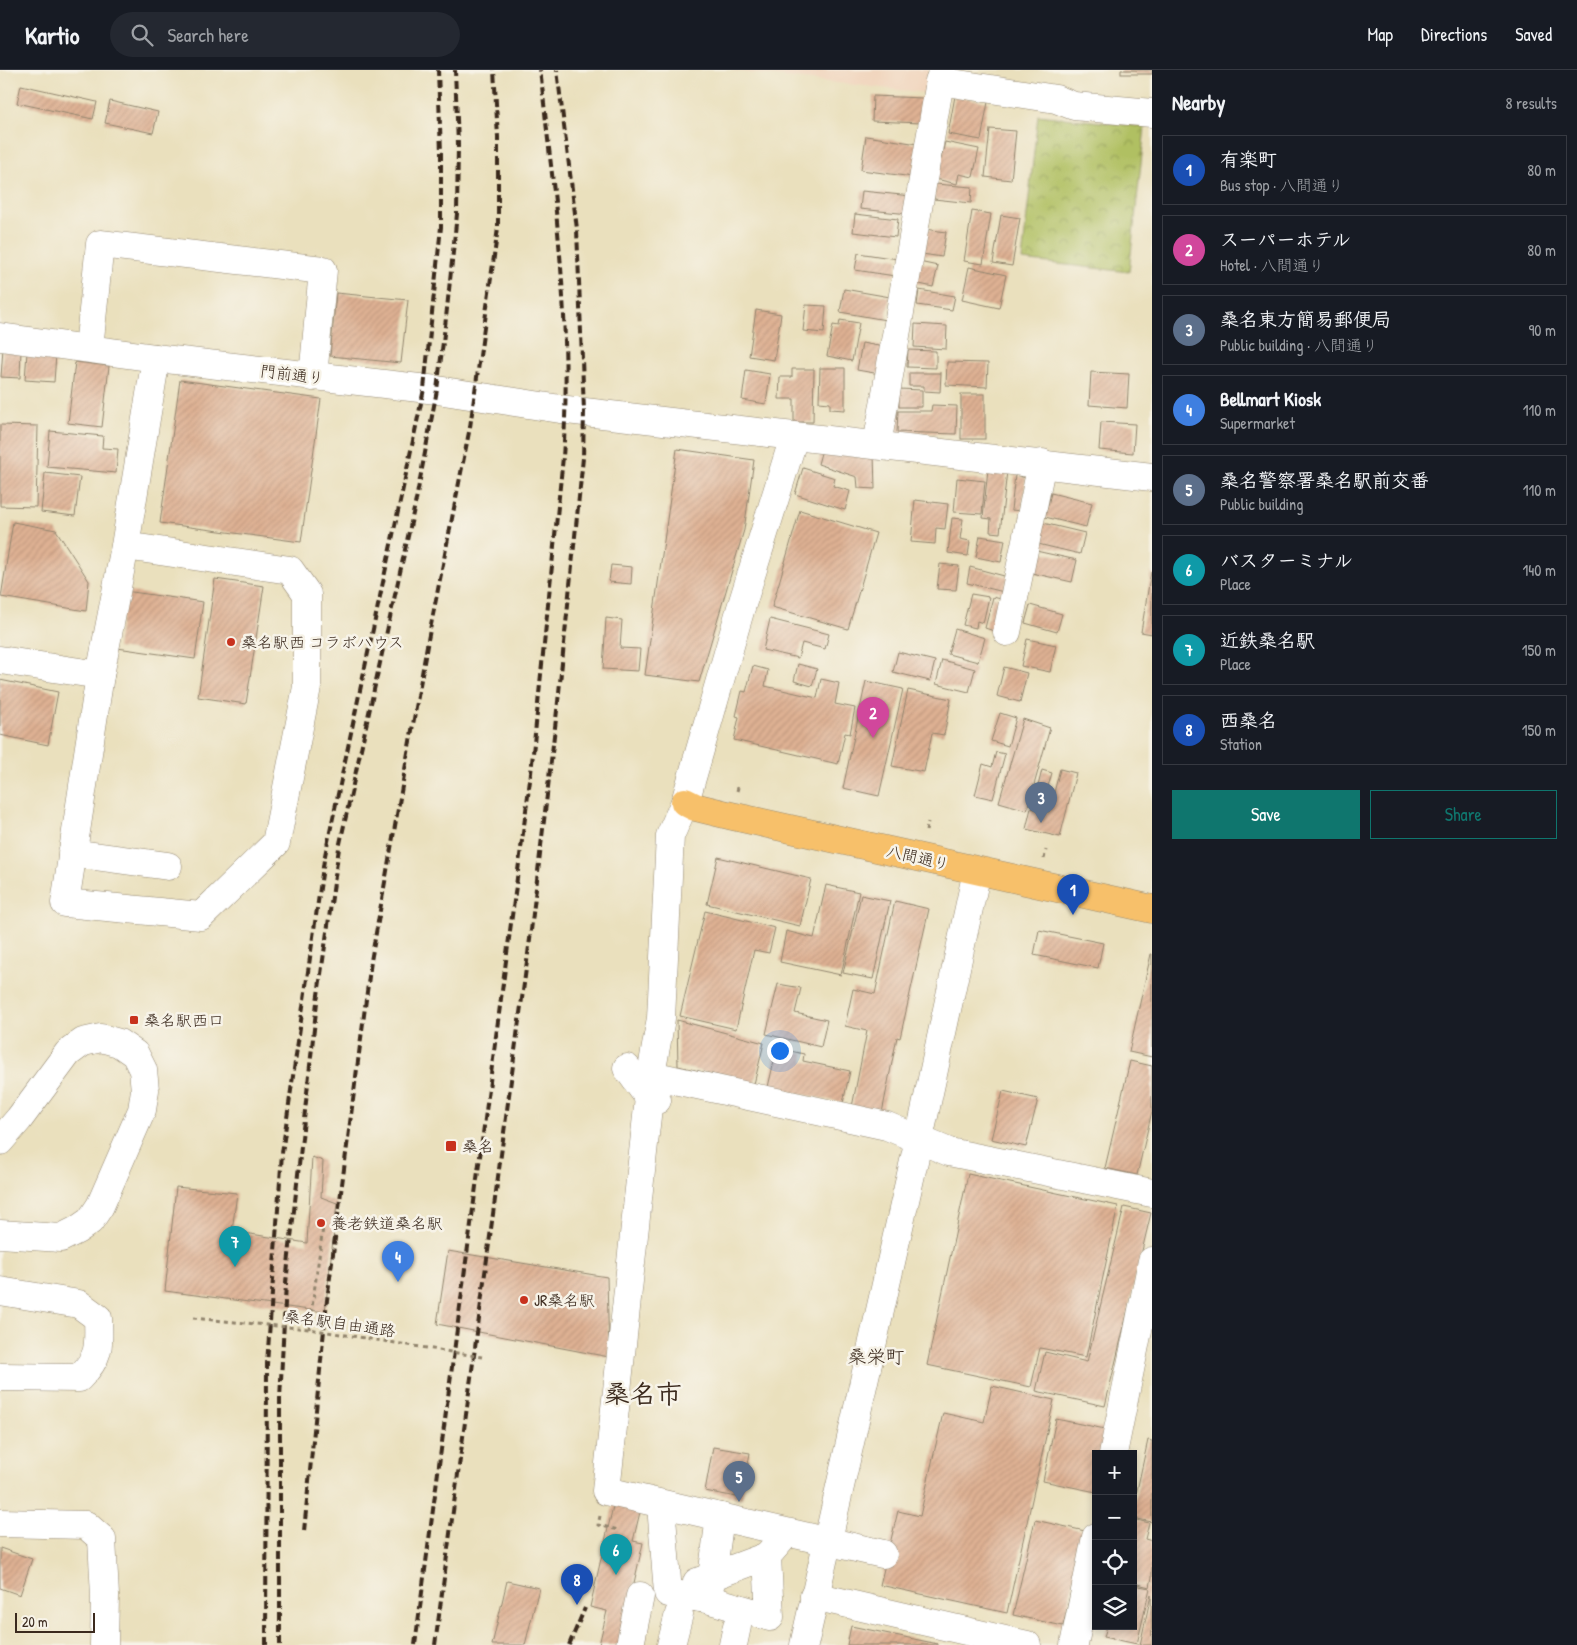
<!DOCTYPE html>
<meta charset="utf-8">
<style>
body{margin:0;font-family:"Patrick Hand","Klee One",sans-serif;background:#242831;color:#f1f3f6}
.controls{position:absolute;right:15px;bottom:15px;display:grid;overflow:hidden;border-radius:0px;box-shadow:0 2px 8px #0003}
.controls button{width:45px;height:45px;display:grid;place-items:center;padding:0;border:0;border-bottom:1px solid #363941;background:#171b24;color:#f1f3f6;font:25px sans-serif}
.scale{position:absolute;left:15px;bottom:12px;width:80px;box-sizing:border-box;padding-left:5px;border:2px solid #3b2a1e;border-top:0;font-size:14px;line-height:18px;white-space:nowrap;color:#3b2a1e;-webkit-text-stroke:4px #f7f3e8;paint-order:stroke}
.you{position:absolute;left:779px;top:980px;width:18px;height:18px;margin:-12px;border:4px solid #fff;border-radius:50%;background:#1a73e8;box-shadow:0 0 0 8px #1a73e833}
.badge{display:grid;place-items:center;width:32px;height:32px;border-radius:50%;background:#0f766e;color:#fff;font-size:16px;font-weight:700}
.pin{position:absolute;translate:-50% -41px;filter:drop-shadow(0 1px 2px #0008)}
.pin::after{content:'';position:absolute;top:26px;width:18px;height:15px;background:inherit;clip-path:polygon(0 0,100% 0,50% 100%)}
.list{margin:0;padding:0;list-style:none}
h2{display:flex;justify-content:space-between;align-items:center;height:65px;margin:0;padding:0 20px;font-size:21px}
h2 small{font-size:16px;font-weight:400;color:#9ea1a6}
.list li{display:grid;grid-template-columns:32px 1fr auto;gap:15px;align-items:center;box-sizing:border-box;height:70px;margin:0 10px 10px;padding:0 10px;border:1px solid #363941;border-radius:0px}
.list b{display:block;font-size:19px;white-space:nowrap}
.list p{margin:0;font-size:16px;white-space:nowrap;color:#9ea1a6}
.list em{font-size:16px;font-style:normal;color:#9ea1a6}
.actions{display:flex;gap:10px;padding:15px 20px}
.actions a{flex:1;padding:11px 0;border:1px solid #0f766e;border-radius:0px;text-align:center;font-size:18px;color:#0f766e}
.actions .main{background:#0f766e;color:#fff}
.icon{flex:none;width:28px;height:28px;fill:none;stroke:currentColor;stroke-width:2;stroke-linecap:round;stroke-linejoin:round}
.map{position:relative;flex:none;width:1152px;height:1575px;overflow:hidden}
header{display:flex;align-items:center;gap:30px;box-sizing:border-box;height:70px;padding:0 25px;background:#171b24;border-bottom:1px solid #363941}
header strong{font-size:24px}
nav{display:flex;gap:28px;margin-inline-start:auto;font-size:18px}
.search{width:350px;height:45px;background:#242831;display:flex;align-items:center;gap:12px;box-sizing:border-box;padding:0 18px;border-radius:28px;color:#9ea1a6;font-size:19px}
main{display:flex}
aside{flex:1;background:#171b24}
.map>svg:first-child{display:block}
.built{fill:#f1d5bd}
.park{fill:url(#park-crowns);stroke:#767540}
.building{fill:url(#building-hatch)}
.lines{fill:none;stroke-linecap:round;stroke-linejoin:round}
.minor-casing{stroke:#92856e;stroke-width:29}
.major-casing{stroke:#92856e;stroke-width:29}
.path{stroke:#92856e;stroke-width:3;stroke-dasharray:4 4;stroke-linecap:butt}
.minor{stroke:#fff;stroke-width:28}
.major{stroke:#f7c06b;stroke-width:28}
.rail{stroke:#3b2a1e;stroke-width:4;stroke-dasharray:8 4;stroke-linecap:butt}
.path-bridge{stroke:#92856e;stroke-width:3;stroke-dasharray:4 4;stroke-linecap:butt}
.poi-dot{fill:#c8321e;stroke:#f7f3e8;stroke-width:2}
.labels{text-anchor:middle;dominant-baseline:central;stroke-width:5;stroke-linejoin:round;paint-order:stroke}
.street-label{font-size:16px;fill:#3b2a1e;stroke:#f7f3e8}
.poi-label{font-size:16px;fill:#3b2a1e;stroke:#f7f3e8;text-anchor:start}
.quarter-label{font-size:19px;fill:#3b2a1e;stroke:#f7f3e8}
.town-label{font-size:26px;font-weight:bold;fill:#3b2a1e;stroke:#f7f3e8}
</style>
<header>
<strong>Kartio</strong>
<div class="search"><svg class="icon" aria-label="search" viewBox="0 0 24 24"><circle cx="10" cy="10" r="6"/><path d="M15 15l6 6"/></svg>Search here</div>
<nav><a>Map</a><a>Directions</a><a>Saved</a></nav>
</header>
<main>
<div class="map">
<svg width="1152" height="1575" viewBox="0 0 1152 1575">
<defs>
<pattern id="park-crowns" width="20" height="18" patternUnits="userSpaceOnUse" patternTransform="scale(1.25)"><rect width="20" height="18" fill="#b0c062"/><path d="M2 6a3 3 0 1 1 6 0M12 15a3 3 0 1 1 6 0" fill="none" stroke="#909c50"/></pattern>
<pattern id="building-hatch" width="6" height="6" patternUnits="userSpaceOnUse" patternTransform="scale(1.25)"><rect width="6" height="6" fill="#deb193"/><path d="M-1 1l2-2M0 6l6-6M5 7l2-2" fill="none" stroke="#bf987e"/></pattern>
</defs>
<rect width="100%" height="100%" fill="#f7f3e8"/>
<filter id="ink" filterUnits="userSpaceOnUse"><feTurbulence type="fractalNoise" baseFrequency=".02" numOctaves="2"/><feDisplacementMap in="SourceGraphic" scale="10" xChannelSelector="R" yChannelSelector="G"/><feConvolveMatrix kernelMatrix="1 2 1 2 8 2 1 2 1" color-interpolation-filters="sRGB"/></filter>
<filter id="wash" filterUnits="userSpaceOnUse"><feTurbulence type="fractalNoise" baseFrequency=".0096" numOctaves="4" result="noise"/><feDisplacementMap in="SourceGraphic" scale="20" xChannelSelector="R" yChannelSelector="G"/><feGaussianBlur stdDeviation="1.12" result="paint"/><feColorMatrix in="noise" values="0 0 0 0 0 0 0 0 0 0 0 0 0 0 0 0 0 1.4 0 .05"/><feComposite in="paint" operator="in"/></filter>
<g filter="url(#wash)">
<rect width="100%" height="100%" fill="#eae0bd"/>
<path class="built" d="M733,0H929L926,23L733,1Z"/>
<path class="park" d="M1038,45L1145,57L1129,202L1022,190Z"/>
<g id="blocks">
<g class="building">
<rect x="1121" y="0" width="31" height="4"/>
<path d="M21,15L97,32L93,49L17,33Z"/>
<path d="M873,26L923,28L922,53L872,51Z"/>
<path d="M955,26L988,32L981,70L948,64Z"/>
<path d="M110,31L158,42L153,63L105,53Z"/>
<path d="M990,59L1016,61L1011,110L985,107Z"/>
<path d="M866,66L918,74L913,107L861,100Z"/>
<path d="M945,72L979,79L973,107L959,104L957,114L936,109Z"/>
<path d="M935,114L972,117L971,133L934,129Z"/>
<path d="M862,121L911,126L909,144L860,139Z"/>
<path d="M972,141L991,144L983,194L964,191Z"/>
<path d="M855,144L898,149L896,167L853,162Z"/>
<path d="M1001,145L1020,148L1012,196L993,193Z"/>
<path d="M925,159L946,162L942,187L922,184Z"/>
<path d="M858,183L898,189L895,206L855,200Z"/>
<path d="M919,192L938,196L933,217L915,213Z"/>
<path d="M969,197L1006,205L999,238L962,230Z"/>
<path d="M844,219L890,227L886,250L840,242Z"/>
<path d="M919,220L955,226L952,240L917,235Z"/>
<path d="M336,223L408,230L401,293L330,286Z"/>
<path d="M806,235L826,236L824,263L803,261Z"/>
<path d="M756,240L781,244L774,290L749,286Z"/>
<path d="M840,250L859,253L852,291L827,286L833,255L839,256Z"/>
<path d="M915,254L947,256L946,279L914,277Z"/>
<path d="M862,273L884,277L880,304L857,300Z"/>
<path d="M3,278L21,279L20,308L1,307Z"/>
<path d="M908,280L936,281V298L907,297Z"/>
<path d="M27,282L56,284L54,312L25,310Z"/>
<path d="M75,292L109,296L102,357L68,353Z"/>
<path d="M947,292L988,293L987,317L946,315Z"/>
<path d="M820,298H845V340L830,339V333L819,332Z"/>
<path d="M792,299H814L813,352H794V329H779L780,307H792Z"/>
<path d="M746,300L770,304L766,334L742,330Z"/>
<path d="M1091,302L1129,304L1127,338L1089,335Z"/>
<path d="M909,303H941L940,322L924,321V316H909Z"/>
<path d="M180,310L321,329L301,472L160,453Z"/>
<path d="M899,319L922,320V337H899Z"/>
<rect x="961" y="324" width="24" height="45"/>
<path d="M932,335L957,336L956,364L897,362L898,341H931Z"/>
<path d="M1101,352L1135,354L1133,383L1099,380Z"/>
<path d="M0,355L38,356L36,437L0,436Z"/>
<path d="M50,361L103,366L102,378L118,379L116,403L47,397Z"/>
<path d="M677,379L754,390L744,460L699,612L645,605Z"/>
<path d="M821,383L874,385L875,419L858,418L857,407L818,394Z"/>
<path d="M803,398L835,408L833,416L850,421L845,440L795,424Z"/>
<path d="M988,399L1007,401L1000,463L990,462L991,449L983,448Z"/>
<path d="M45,403L80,407L75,446L41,442Z"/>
<path d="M1015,405L1026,408L1022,441L1011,440Z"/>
<path d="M957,408L985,411L982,444L954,442Z"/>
<path d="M1051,423L1092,433L1086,457L1045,447Z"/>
<path d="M915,430L948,434L945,459L936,458L935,474L911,472Z"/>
<path d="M800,440L876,463L848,559L772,537Z"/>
<path d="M952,448L963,449L960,469L970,471L968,486L948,483Z"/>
<path d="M13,452L56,460L89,511L86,541L1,527Z"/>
<path d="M1043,453L1085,463L1080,484L1038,474Z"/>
<path d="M980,466L1005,470L1001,492L976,487Z"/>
<path d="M1036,481L1077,490L1072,512L1032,503Z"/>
<path d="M940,494L959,496L956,520L937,519Z"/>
<path d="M611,495L632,497L631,514L609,512Z"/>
<path d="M970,497L1008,507L1004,522L967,513Z"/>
<path d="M1151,502H1152V564L1141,562Z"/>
<path d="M215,509L264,516L246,634L198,627Z"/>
<path d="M125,521L203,532L195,589L117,578Z"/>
<path d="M971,524L989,527L983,553L977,551L976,558L963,555Z"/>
<path d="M993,527L1005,530L997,562L985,558Z"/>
<path d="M1030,535L1062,544L1057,562L1025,553Z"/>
<path d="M606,548L622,550L620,578L640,579L638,601L603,599Z"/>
<path d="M770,549L829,564L825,579L802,573L798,588L763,580Z"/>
<path d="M955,559L985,568L978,592L948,584Z"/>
<path d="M1027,569L1056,575L1050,602L1021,596Z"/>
<path d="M898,582L935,591L930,611L893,602Z"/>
<path d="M942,590L975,599L969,622L936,614Z"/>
<path d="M798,594L817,599L812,616L794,611Z"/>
<path d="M753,596L768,600L765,616L817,628L821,609L839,613L835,634L855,638L850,664L845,663L838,694L734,670L739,647L736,646L742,621L746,622Z"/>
<path d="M1004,597L1027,603L1020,632L997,626Z"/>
<path d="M0,610L58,622L48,675L0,665Z"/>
<path d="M866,611L903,619L879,726L843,718Z"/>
<path d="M908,620L951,629L944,665L932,663L924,702L892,696Z"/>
<path d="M1000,643L1016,648L1008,676L991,671Z"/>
<path d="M1023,649L1050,658L1027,740L999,732Z"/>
<path d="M996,682L1005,684L993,729L975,725L983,694L992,697Z"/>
<path d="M1060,699L1076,703L1060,767L1026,759L1031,738L1049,742Z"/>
<path d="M1042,700L1052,703L1046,723L1037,720Z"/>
<path d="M718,787L811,809L800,856L707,834Z"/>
<path d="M826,815L859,822L841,905L780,892L786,861L814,868Z"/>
<path d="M861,825L890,831L873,909L843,903Z"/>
<path d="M895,831L929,839L900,968L897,967L882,1043L852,1037L867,961L845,956L853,919L875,924Z"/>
<path d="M705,841L775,858L769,883L754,880L736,959L680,946Z"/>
<path d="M1039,860L1103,873L1098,898L1034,885Z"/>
<path d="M1151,884H1152V987L1129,982Z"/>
<path d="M778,914L801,918L795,943L827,950L821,977L766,964Z"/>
<path d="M677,950L764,973L754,1014L678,996Z"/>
<path d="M777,978L804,984L803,991L850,1001L843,1033L768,1017Z"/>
<path d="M1130,991L1152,996V1041L1137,1105L1105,1098Z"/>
<path d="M1003,1021L1038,1029L1026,1077L991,1069Z"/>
<path d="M312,1087L323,1091L321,1127L337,1133L325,1242L165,1221L176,1117L237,1123L232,1161L307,1173Z"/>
<path d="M968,1104L1118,1136L1086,1287L1040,1278L1031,1317L927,1295Z"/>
<path d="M1124,1137L1151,1143L1105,1336L1036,1321L1045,1282L1087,1292Z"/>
<path d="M448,1181L607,1207L609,1287L437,1254Z"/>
<path d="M992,1316L1054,1330L1007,1543L880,1515L898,1441L920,1446L943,1343L984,1352Z"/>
<path d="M1056,1349L1110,1360L1105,1384H1096V1422L1043,1411Z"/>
<path d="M1148,1370L1152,1371V1452L1133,1448V1439Z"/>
<path d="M713,1377L750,1383L742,1428L705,1421Z"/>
<path d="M614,1432L641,1438L633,1471L643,1473L620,1575H599L607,1541L590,1537Z"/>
<path d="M1133,1449L1149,1453L1145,1469L1152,1471V1507L1150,1517L1133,1513Z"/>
<path d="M1035,1450L1085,1461L1063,1556L1013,1545Z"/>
<path d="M0,1478L32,1489L20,1525L0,1518Z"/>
<path d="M507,1511L539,1518L525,1575H492Z"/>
<path d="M1133,1515L1150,1518L1137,1574L1104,1567L1107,1556H1133Z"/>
<path d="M1151,1525L1152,1575H1140Z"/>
<path d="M851,1556L938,1574V1575H847Z"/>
</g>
</g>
</g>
<g filter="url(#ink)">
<use href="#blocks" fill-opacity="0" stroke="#92856e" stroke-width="1"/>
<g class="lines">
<g class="minor-casing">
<g id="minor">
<path d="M939,11L1056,29L1074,36L1152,43"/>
<path d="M0,267L156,288L437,320L567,340L1152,407"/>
<path d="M89,278L100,174L323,200L313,307"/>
<path d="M794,367L740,541L685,732L670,766L661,948L651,1005L887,1056L949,1082L1152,1123"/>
<path d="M877,375L942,0"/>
<path d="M125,476L290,500L307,524V617L276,773L201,846L65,833L100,605L125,476L156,288"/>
<path d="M1007,562L1042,393"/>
<path d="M0,590L100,605"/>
<path d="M72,783L168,796"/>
<path d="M627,998L649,1028L657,1030"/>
<path d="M649,1028L606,1421L883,1484"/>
<path d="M0,1071L19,1049L68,983L83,972L101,968L119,973L135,984L143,1000L145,1020L142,1040L100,1136L90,1151L77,1160L61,1168L0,1164"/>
<path d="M0,1221L79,1234L98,1248C99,1277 100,1287 79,1308L0,1307"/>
<path d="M1113,1384L1152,1191"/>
<path d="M661,1435L668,1523L707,1529L770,1547L767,1486L787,1463"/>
<path d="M0,1453L86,1455L102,1469L105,1526L104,1575"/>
<path d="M697,1512L767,1486"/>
<path d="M689,1526L707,1529L712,1507L720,1447"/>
<path d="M814,1526L1027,1575"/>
<path d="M630,1575L640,1526"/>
<path d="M671,1575L679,1544"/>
<path d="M733,1575L737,1556"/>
<path d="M804,1575L919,1069L977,801"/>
<path d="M1074,1575L1096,1467"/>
</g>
</g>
<g class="major-casing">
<path id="major" d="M685,732L695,737L732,746L1152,839"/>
</g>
<g class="path">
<path d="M737,721L739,714"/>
<path d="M926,761L928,752"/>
<path d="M1044,789L1046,780"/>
<path d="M309,1259L324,1150"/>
<path d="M600,1446L598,1455L619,1460"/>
</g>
<use href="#minor" class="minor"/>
<use href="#major" class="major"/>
<g class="rail">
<path d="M304,1461L327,1230L371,891L428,570L470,357L498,158V67L494,0"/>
<path d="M266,1575L267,1294L282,1083L324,790L424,319L441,157V83L438,0"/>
<path d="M280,1575V1329L286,1213L317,932L339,778L416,430L437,320L446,248L457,144L458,74L455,0"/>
<path d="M415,1575L531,703L563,387C570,289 562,192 551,95C547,63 544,31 540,0"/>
<path d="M435,1575L530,869L558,632L583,388L584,341L577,159L557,0"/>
<path d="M569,1575L585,1538"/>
</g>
<path class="path-bridge" d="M193,1248L309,1259L482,1287"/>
</g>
</g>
<g class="poi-dot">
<circle cx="231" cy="572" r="5"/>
<rect x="129" y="945" width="10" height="10" rx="2.5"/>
<rect x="445" y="1070" width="12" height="12" rx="2.5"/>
<circle cx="321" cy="1153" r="5"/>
<circle cx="524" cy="1230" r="5"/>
</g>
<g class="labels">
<g class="street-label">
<text transform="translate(292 304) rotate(7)">門前通り</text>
<text transform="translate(918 787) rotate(13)">八間通り</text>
<text transform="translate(340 1253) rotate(8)">桑名駅自由通路</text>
</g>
<g class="poi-label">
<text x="241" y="572">桑名駅西 コラボハウス</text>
<text x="144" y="950">桑名駅西口</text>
<text x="462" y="1076">桑名</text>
<text x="331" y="1153">養老鉄道桑名駅</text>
<text x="534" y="1230">JR桑名駅</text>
</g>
<g class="quarter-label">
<text x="876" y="1286">桑栄町</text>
</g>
<g class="town-label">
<text x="643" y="1323">桑名市</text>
</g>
</g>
</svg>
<div class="controls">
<button>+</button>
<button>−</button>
<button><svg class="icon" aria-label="locate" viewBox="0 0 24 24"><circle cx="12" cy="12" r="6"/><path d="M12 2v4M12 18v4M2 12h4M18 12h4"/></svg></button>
<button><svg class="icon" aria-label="layers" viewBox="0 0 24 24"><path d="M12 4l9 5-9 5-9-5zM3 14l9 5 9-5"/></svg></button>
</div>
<div class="scale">20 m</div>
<div class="you"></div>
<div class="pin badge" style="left:1073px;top:845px;background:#1a4fb4">1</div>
<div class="pin badge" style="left:873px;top:668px;background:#d1479c">2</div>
<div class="pin badge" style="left:1041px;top:753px;background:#5c6f8a">3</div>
<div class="pin badge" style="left:398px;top:1212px;background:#3f7fe0">4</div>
<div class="pin badge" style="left:739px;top:1432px;background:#5c6f8a">5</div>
<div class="pin badge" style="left:616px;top:1505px;background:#0f9aa8">6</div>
<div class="pin badge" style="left:235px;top:1197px;background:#0f9aa8">7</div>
<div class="pin badge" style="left:577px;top:1535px;background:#1a4fb4">8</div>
</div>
<aside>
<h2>Nearby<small>8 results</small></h2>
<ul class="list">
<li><span class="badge" style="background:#1a4fb4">1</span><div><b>有楽町</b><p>Bus stop · 八間通り</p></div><em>80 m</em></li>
<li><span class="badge" style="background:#d1479c">2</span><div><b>スーパーホテル</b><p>Hotel · 八間通り</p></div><em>80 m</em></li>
<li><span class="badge" style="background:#5c6f8a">3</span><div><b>桑名東方簡易郵便局</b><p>Public building · 八間通り</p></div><em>90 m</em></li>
<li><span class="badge" style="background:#3f7fe0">4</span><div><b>Bellmart Kiosk</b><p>Supermarket</p></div><em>110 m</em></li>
<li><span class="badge" style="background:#5c6f8a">5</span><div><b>桑名警察署桑名駅前交番</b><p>Public building</p></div><em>110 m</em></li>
<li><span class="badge" style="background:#0f9aa8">6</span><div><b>バスターミナル</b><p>Place</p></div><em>140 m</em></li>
<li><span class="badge" style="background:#0f9aa8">7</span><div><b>近鉄桑名駅</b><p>Place</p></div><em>150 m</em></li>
<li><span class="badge" style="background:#1a4fb4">8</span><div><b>西桑名</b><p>Station</p></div><em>150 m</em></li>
</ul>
<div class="actions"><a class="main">Save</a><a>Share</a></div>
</aside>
</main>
